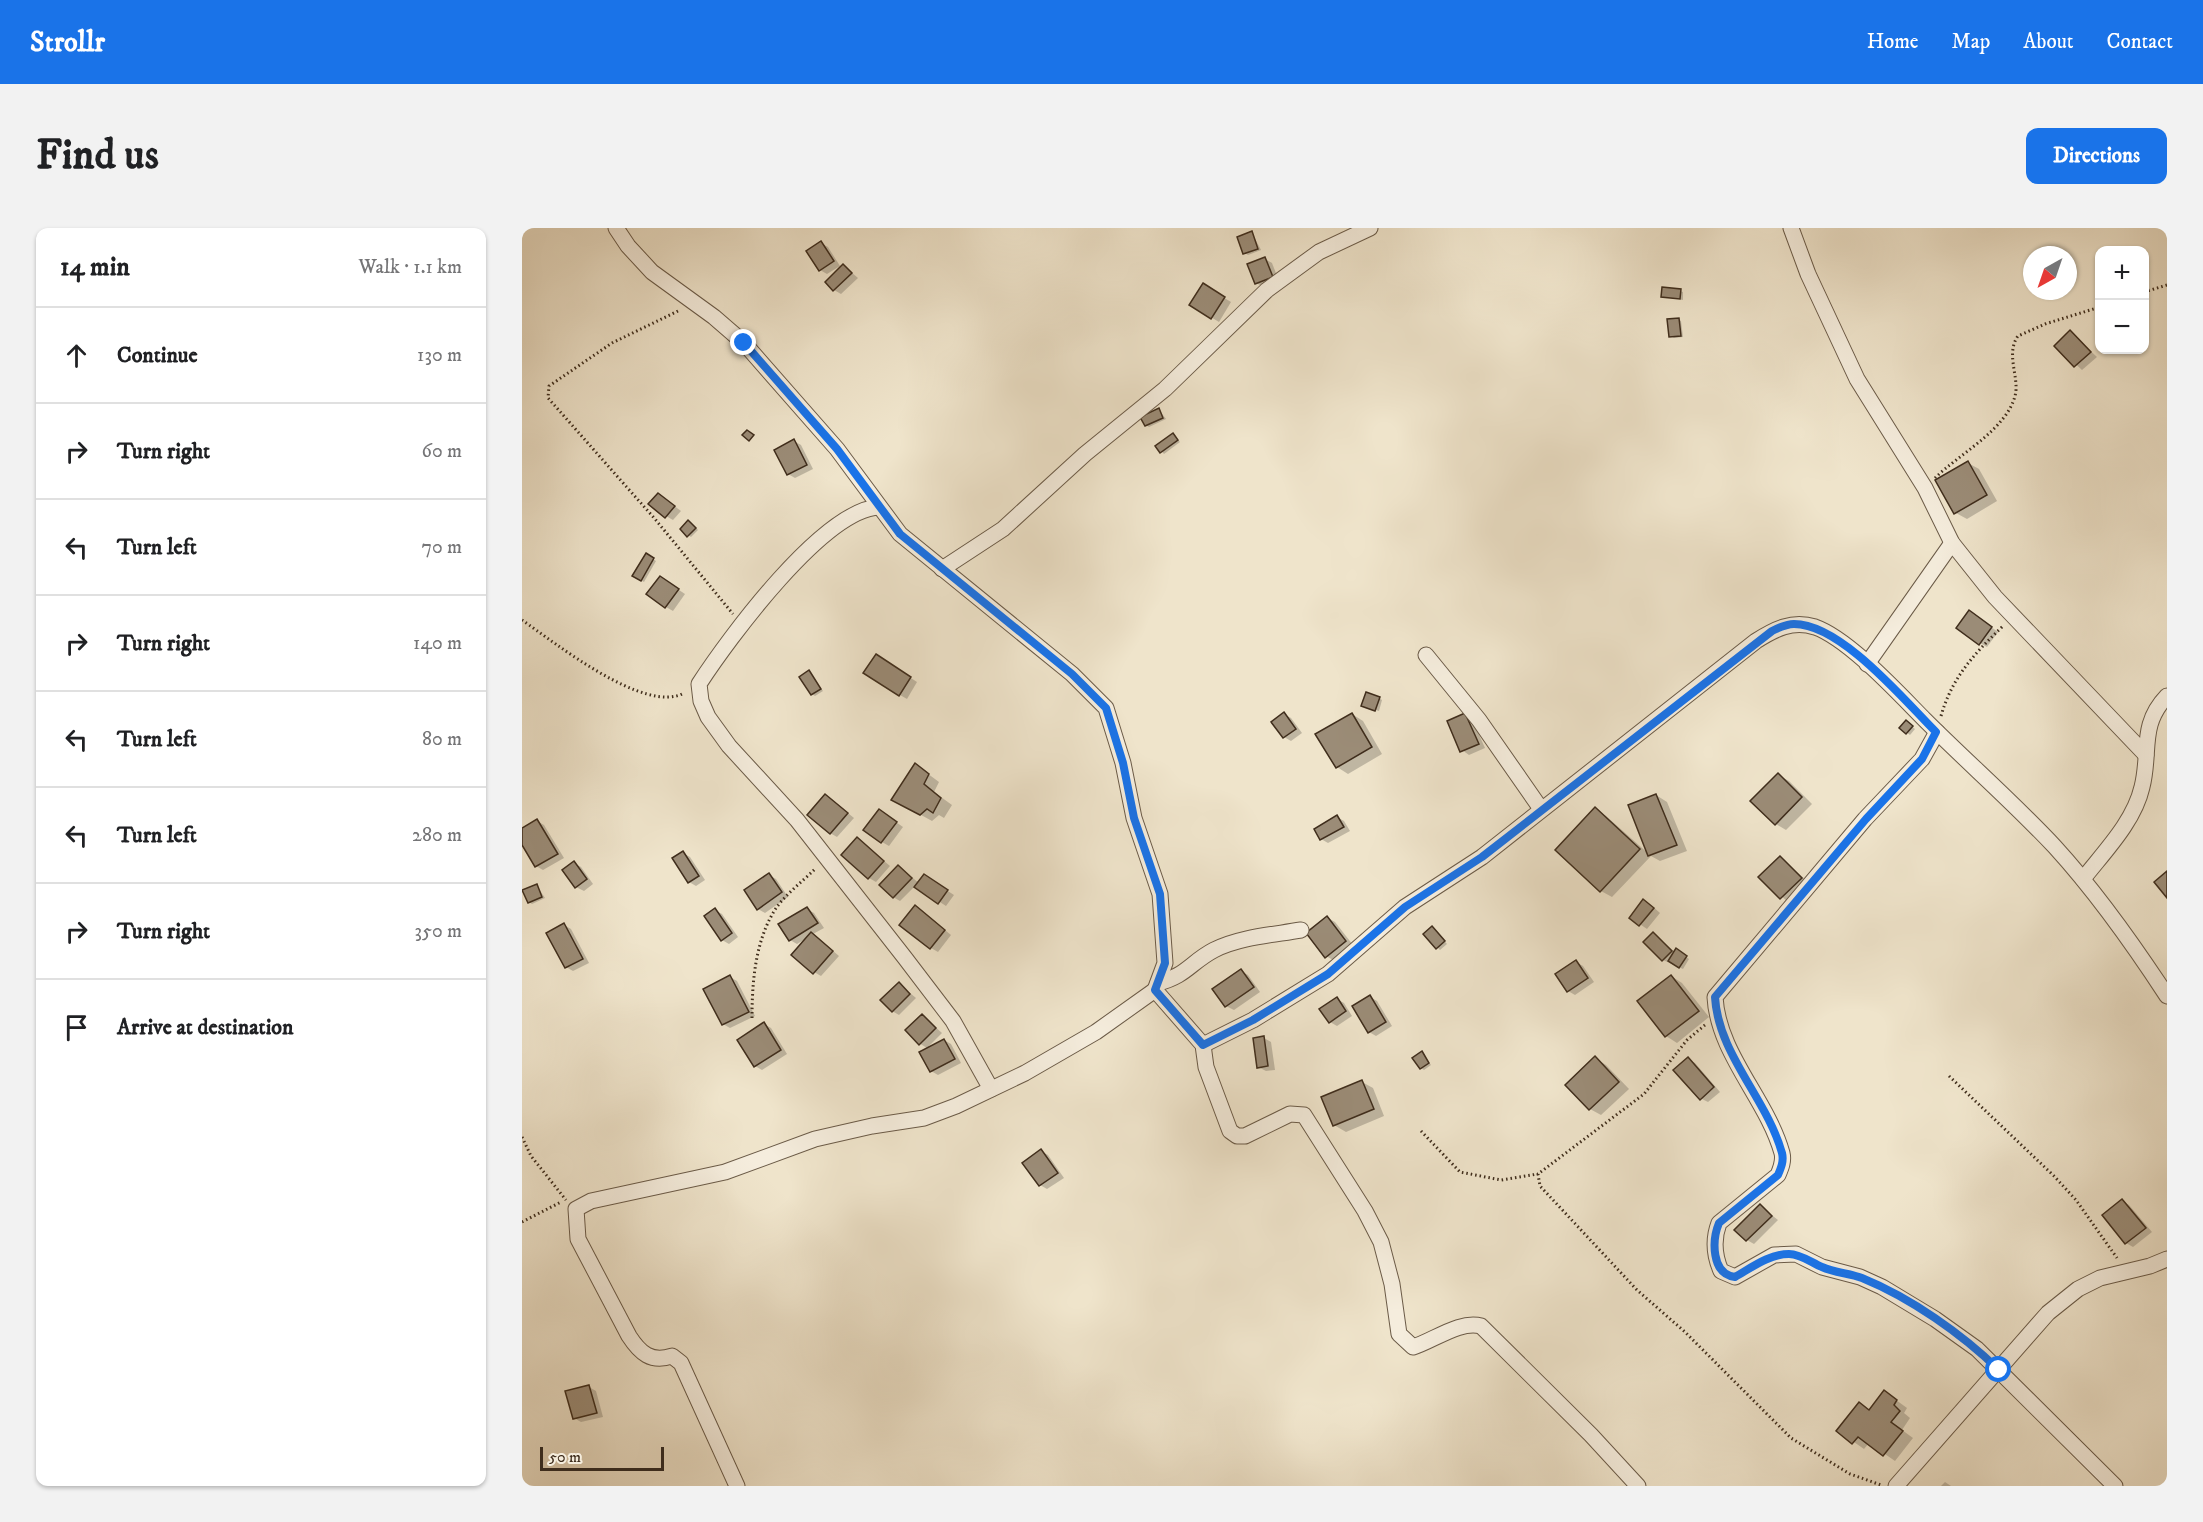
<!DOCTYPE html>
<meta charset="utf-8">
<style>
body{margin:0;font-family:"IM FELL DW Pica",serif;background:#f2f2f2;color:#202124}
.controls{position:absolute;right:18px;top:18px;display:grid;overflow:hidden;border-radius:12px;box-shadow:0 2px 4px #0004}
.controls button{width:54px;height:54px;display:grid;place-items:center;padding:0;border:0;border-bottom:2px solid #e0e0e0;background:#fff;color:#202124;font:30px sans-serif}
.compass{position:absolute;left:1501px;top:18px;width:54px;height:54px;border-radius:50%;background:#fff;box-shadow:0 2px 4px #0004;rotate:220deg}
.scale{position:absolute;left:18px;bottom:15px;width:124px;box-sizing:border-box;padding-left:6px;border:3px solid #3f2d1c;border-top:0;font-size:16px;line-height:21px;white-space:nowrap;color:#3f2d1c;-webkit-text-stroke:4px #f5eddd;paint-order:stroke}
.stop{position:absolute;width:18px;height:18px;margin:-14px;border:4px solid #1a73e8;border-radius:50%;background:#fff}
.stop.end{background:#1a73e8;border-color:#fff;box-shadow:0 2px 6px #0008}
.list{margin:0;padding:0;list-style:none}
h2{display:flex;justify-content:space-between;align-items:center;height:78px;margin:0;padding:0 24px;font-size:26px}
h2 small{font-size:20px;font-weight:400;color:#757577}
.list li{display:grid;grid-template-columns:39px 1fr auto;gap:18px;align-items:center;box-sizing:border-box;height:96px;padding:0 24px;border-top:2px solid #e0e0e0}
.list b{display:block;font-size:22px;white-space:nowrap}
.list em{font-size:20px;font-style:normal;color:#757577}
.icon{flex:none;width:33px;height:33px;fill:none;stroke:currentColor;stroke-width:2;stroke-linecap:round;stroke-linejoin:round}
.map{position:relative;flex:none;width:1645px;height:1258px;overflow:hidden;border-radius:12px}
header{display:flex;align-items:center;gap:36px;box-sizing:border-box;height:84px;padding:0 30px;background:#1a73e8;color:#fff}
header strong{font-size:28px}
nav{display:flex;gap:33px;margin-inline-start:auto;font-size:21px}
.intro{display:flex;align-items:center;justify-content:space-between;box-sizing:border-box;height:144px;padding:0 36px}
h1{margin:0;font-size:42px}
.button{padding:15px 27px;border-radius:12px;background:#1a73e8;color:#fff;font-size:21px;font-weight:700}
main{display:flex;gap:36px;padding:0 36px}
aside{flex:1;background:#fff;border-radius:12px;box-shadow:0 2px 4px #0004}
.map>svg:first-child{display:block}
.shadow{fill:#0003}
.building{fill:#9b8c77;stroke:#3f2d1c;stroke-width:1.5}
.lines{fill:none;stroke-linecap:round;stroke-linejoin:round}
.street-casing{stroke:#6b5b48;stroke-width:17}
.path{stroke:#3f2d1c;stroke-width:3;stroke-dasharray:1.5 3;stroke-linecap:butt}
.street{stroke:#f5eddd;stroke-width:15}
.route{stroke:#1a73e8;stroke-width:8}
</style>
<header>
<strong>Strollr</strong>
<nav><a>Home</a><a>Map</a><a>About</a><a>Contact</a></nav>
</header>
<div class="intro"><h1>Find us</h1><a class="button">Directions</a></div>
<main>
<aside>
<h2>14 min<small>Walk · 1.1 km</small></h2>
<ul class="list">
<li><svg class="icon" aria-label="ahead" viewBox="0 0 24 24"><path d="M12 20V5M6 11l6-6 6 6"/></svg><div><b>Continue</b></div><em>130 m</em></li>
<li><svg class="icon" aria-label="right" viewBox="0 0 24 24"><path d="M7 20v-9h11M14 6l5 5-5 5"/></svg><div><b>Turn right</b></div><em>60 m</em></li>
<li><svg class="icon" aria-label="left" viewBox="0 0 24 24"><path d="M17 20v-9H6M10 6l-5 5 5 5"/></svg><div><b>Turn left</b></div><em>70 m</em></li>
<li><svg class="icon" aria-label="right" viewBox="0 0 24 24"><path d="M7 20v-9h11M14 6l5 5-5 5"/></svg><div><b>Turn right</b></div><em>140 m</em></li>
<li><svg class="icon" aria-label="left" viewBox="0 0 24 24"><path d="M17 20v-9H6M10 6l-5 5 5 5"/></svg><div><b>Turn left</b></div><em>80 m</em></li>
<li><svg class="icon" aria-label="left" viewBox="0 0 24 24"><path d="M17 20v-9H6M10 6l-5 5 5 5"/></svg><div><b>Turn left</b></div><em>280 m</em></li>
<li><svg class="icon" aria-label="right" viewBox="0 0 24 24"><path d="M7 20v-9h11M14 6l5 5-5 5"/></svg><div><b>Turn right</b></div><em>350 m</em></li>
<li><svg class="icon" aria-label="arrive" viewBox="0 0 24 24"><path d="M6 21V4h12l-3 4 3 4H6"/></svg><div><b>Arrive at destination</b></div></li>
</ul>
</aside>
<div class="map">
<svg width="1645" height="1258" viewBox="0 0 1645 1258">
<rect width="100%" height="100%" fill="#efe4cb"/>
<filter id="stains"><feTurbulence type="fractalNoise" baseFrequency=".00333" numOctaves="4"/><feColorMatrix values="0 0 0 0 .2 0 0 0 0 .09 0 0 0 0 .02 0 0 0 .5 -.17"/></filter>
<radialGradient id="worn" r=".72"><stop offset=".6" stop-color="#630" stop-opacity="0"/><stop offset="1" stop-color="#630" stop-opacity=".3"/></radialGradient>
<g class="shadow">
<path d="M730,5L739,22L726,27L723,25Z"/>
<path d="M299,15L306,19L318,38L305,46L298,42Z"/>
<path d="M743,31L750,35L757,53L742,59L734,55Z"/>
<path d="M322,38L336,50L319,66L312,62Z"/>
<path d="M681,57L709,74L697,94L669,77Z"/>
<path d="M1158,63L1161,64V72L1140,68Z"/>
<path d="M1156,91L1159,93L1161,109L1152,110L1149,108Z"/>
<path d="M1548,104L1575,129L1560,142L1534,118Z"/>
<path d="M637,182L644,191L627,199L624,197Z"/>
<path d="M651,207L658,214L642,226L635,218Z"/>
<path d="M272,213L279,217L291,241L273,250L266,246Z"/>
<path d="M1446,235L1457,241L1475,273L1445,291L1434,285Z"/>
<path d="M143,271L159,283L151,292L144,288Z"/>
<path d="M170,296L176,302L169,309L166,307Z"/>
<path d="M124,327L134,333L122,354L112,348Z"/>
<path d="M145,354L163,366L151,383L144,379Z"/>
<path d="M1454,388L1476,404L1465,419L1458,415Z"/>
<path d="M361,432L395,454L385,471L378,467Z"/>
<path d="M287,444L301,463L293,468L290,466Z"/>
<path d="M857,470L860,472L857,483L844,479Z"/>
<path d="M762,486L769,490L780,505L769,513L762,509Z"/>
<path d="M830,486L841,493L860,526L826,546L815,539Z"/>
<path d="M943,487L950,491L963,520L947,527L940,522Z"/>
<path d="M1387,496L1393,501L1388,507L1379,500Z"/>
<path d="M394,537L417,554L412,564L430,577L422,590L417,587L410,593L372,572Z"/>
<path d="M1256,547L1267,553L1290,576L1264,602L1254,596Z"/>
<path d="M1134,567L1145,574L1165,623L1138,633L1129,628L1090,669L1079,663L1035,622L1073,581L1084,588L1128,627L1108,578Z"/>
<path d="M310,572L332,590L315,609L308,605Z"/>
<path d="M364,587L381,599L367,618L360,614Z"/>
<path d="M815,589L822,593L828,603L806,615L799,611L794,602Z"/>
<path d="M15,593L22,597L42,630L21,642L14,638L0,614V602Z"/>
<path d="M336,611L368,638L354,654L347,650Z"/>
<path d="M161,625L168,629L183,652L174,658L167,654Z"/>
<path d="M1258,629L1286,654L1266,674L1238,649Z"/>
<path d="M52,635L59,639L71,656L62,663L54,659Z"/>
<path d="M377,639L397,655L409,652L432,667L424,678L393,658L378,673L371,669Z"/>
<path d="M247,647L254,651L266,669L243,685L236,681Z"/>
<path d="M15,658L23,670L10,676L7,674Z"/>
<path d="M1129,677L1138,685L1125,701L1109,690Z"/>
<path d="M285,681L292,685L302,700L291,706L317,728L299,748L292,744L285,710L275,716L268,712Z"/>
<path d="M193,682L200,686L216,709L207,716L200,712Z"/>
<path d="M400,683L429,707L416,724L409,720Z"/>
<path d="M806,690L813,694L831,717L811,732L804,728Z"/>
<path d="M42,697L49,701L67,735L51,743L44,739Z"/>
<path d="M913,702L925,716L918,722L903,707Z"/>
<path d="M1131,706L1153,724L1154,722L1167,731L1161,741L1141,732Z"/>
<path d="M1054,734L1061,738L1072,754L1053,767L1046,763Z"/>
<path d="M719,743L726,747L738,764L712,782L704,778L692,761Z"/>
<path d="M1149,748L1160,755L1187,789L1155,815L1144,808L1117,774Z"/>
<path d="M208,749L215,753L233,788L208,800L201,796Z"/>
<path d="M377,756L394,770L377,787L370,783Z"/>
<path d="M848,769L855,773L870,798L854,808L847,804Z"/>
<path d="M815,771L822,775L830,788L815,798L808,794Z"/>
<path d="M401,788L420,805L405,820L397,815Z"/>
<path d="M242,796L249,800L265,826L240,842L233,838Z"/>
<path d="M742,810L749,814L753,842L744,843L736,839Z"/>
<path d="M422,812L429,816L439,835L416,847L409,843Z"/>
<path d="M900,825L909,837L902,842L899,840Z"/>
<path d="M1073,830L1084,837L1107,861L1079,887L1068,881Z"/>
<path d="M1166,831L1173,835L1198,864L1186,874L1178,870Z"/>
<path d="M840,854L851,860L862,888L824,904L812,897Z"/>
<path d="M519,923L526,927L542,950L525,961L518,957Z"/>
<path d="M1600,973L1607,977L1630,1004L1611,1019L1604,1015L1582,988Z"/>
<path d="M1238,978L1256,992L1232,1016L1225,1012Z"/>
<path d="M67,1159L74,1163L81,1189L59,1194L52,1190Z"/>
<path d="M1363,1164L1385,1180L1382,1185L1388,1190L1380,1202L1391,1210L1373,1233L1347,1215L1342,1221L1316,1203L1337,1176L1348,1182Z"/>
<path d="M1423,1254L1429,1258H1419Z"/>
</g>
<g class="building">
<path d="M730,3L736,21L721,26L715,9Z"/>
<path d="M299,13L312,33L297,43L284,23Z"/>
<path d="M743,29L751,49L733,56L725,36Z"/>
<path d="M321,36L330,45L311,63L303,54Z"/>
<path d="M681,55L703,69L689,91L667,77Z"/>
<path d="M1140,59L1159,61L1158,71L1139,69Z"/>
<path d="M1157,90L1159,108L1147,109L1145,91Z"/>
<path d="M1548,102L1569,124L1552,139L1532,118Z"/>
<path d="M637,180L641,190L623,198L618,189Z"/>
<path d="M225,202L232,207L227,213L220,207Z"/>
<path d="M651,205L656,212L638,225L633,218Z"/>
<path d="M272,211L285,237L265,247L252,222Z"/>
<path d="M1446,233L1465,267L1432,286L1413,252Z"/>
<path d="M136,265L153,278L143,290L126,276Z"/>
<path d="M166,292L174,300L165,309L158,301Z"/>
<path d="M124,325L132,330L119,353L110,348Z"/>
<path d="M138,348L157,361L143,380L124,366Z"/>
<path d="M1447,382L1470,399L1457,417L1434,400Z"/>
<path d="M354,426L389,449L377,468L341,445Z"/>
<path d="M287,442L299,461L289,467L277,449Z"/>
<path d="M844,464L858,469L853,483L839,478Z"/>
<path d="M762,484L774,501L761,510L749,494Z"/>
<path d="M830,485L850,519L814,540L793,506Z"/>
<path d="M943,485L957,516L938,524L925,493Z"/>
<path d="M1384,492L1391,498L1384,506L1377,500Z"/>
<path d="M393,535L407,546L402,556L419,570L411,585L405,581L398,587L369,572Z"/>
<path d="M1256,545L1280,569L1253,597L1228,573Z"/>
<path d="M303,566L326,585L308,606L285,587Z"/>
<path d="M1134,566L1155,617L1126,628L1106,577Z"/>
<path d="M1073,579L1118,621L1078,664L1033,622Z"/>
<path d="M357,581L375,594L359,615L341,602Z"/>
<path d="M815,587L822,599L798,612L792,601Z"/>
<path d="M15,591L36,626L13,639L0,617V600Z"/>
<path d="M335,609L362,633L346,651L319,627Z"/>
<path d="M161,623L177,648L166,655L150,630Z"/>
<path d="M1258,628L1280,650L1258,671L1236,649Z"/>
<path d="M52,633L65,651L53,660L40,642Z"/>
<path d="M376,637L390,650L371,670L357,657Z"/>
<path d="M1645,643V670L1632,654Z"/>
<path d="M247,645L260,664L235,682L222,662Z"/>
<path d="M402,646L426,662L416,676L392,659Z"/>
<path d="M15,656L20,669L6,675L0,662Z"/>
<path d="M1121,671L1132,680L1117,698L1107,690Z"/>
<path d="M393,677L423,702L408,721L377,697Z"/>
<path d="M285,679L296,695L267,713L256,696Z"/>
<path d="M193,680L210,705L199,713L182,688Z"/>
<path d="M805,688L824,713L803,730L784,705Z"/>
<path d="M42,695L61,731L43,740L24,705Z"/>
<path d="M910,698L923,713L914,721L901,706Z"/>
<path d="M289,704L311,723L291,746L269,727Z"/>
<path d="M1131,704L1150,723L1140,733L1121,714Z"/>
<path d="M1154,720L1165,728L1157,740L1146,733Z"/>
<path d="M1054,732L1066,750L1045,764L1033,746Z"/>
<path d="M719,741L732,759L703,779L690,761Z"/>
<path d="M208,747L227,784L200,797L181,761Z"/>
<path d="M1149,747L1177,783L1143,809L1115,773Z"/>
<path d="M377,754L388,766L370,784L358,772Z"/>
<path d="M848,767L864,794L846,805L830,778Z"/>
<path d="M815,769L824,783L807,795L797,781Z"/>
<path d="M400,786L414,800L397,817L383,802Z"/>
<path d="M242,794L259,822L232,839L215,812Z"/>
<path d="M742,808L746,838L735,840L731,810Z"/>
<path d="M422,811L433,831L408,844L397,824Z"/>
<path d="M900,823L907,835L898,841L890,830Z"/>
<path d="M1073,828L1097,854L1067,882L1043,857Z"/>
<path d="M1166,829L1192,859L1178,872L1151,842Z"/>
<path d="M840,852L852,881L811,898L799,869Z"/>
<path d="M519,921L536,945L517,958L500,935Z"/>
<path d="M1600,971L1624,1000L1603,1016L1580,987Z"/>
<path d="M1238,976L1250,988L1224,1013L1212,1002Z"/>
<path d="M67,1157L75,1185L51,1191L43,1163Z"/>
<path d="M1362,1162L1375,1172L1372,1177L1378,1183L1369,1194L1381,1203L1361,1228L1336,1209L1330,1216L1314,1203L1337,1174L1347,1182Z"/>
</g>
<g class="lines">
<g class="street-casing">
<g id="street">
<path d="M94,0L106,18L130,44L192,89L222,115L315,221L378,306L550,446L584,480L601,535L612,590L638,666L643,735L633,762L681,817L684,839L708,903L715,908H723L768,886L782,887L843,983L859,1014L870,1056L877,1106L891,1119C911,1113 938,1092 959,1098L1069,1207L1116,1258"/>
<path d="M1269,0L1286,46L1335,151L1403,260L1430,315L1473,369L1624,527"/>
<path d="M357,279C301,282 207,410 177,456L179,473L186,489L207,518L275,592L383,730L431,793L469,861"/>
<path d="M420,341L481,301L563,226L643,161L745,62L797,24L848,0"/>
<path d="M904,427L957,492L1019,581"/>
<path d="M1345,436L1430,315"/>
<path d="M1415,504L1400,531L1343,591L1193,769C1196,826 1245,871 1260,925C1262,933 1259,940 1256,947L1197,995C1191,1011 1192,1027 1199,1043L1213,1049L1252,1027L1274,1026L1300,1039L1338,1049L1360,1059L1413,1091L1455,1121L1593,1258"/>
<path d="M1561,651C1582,624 1612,594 1620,559C1629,524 1617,497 1645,468"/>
<path d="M636,755C664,748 669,734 692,722C718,709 750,707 779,702"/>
<path d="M681,817L731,792L806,746L883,679L960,629L1234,413C1253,401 1270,392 1293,399C1327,411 1377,466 1403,492C1446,535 1492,575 1533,619C1575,665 1611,716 1645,768"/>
<path d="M215,1258L159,1135L150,1128C129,1135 118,1125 107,1108L56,1011L54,981L69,973L203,944L293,911L350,898L402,890L434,878L503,845L574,804L633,762"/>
<path d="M1374,1258L1526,1085L1556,1061L1578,1050L1628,1038L1645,1031"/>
</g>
</g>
<g class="path">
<path d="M1622,64L1645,57"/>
<path d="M156,83L90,115L27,158L26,170L133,291L211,386"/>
<path d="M1413,250C1437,226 1484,202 1493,168C1498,150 1483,126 1496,108L1523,96L1578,79"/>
<path d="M0,392C32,414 123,487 162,465"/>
<path d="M1419,488C1430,449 1453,425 1481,398"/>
<path d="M230,790C230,755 233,716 251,685C260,669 280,654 293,641"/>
<path d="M1183,797L1165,812L1122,866L1016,946L1018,958L1115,1062L1163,1104L1269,1210L1328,1246L1359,1257"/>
<path d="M1427,848L1532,948L1554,972L1595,1030"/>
<path d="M899,903L938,944L979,952L1016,946"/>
<path d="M0,909L9,928L44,972"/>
<path d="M0,994L39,974"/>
</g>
<use href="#street" class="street"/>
</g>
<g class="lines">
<path class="route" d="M222,115L315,221L378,306L550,446L584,480L601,535L612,590L638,666L643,735L633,762L681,817L731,792L806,746L883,679L960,629L1250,403C1256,400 1265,396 1272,396C1319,396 1382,472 1414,504L1400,531L1344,591L1193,769C1196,826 1245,871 1260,925C1262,933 1259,940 1256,947L1197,995C1190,1012 1189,1046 1213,1049C1229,1040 1247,1026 1267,1026C1279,1026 1290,1035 1300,1039C1313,1045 1327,1045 1340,1050C1389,1070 1440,1106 1477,1142"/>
</g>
<rect width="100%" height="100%" filter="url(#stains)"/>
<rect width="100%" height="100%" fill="url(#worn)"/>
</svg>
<div class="controls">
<button>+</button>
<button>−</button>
</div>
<svg class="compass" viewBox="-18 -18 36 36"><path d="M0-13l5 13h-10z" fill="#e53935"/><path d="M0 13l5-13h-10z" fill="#757577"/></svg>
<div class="scale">50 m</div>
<div class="stop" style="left:1477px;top:1142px"></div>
<div class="stop end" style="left:222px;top:115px"></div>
</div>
</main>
